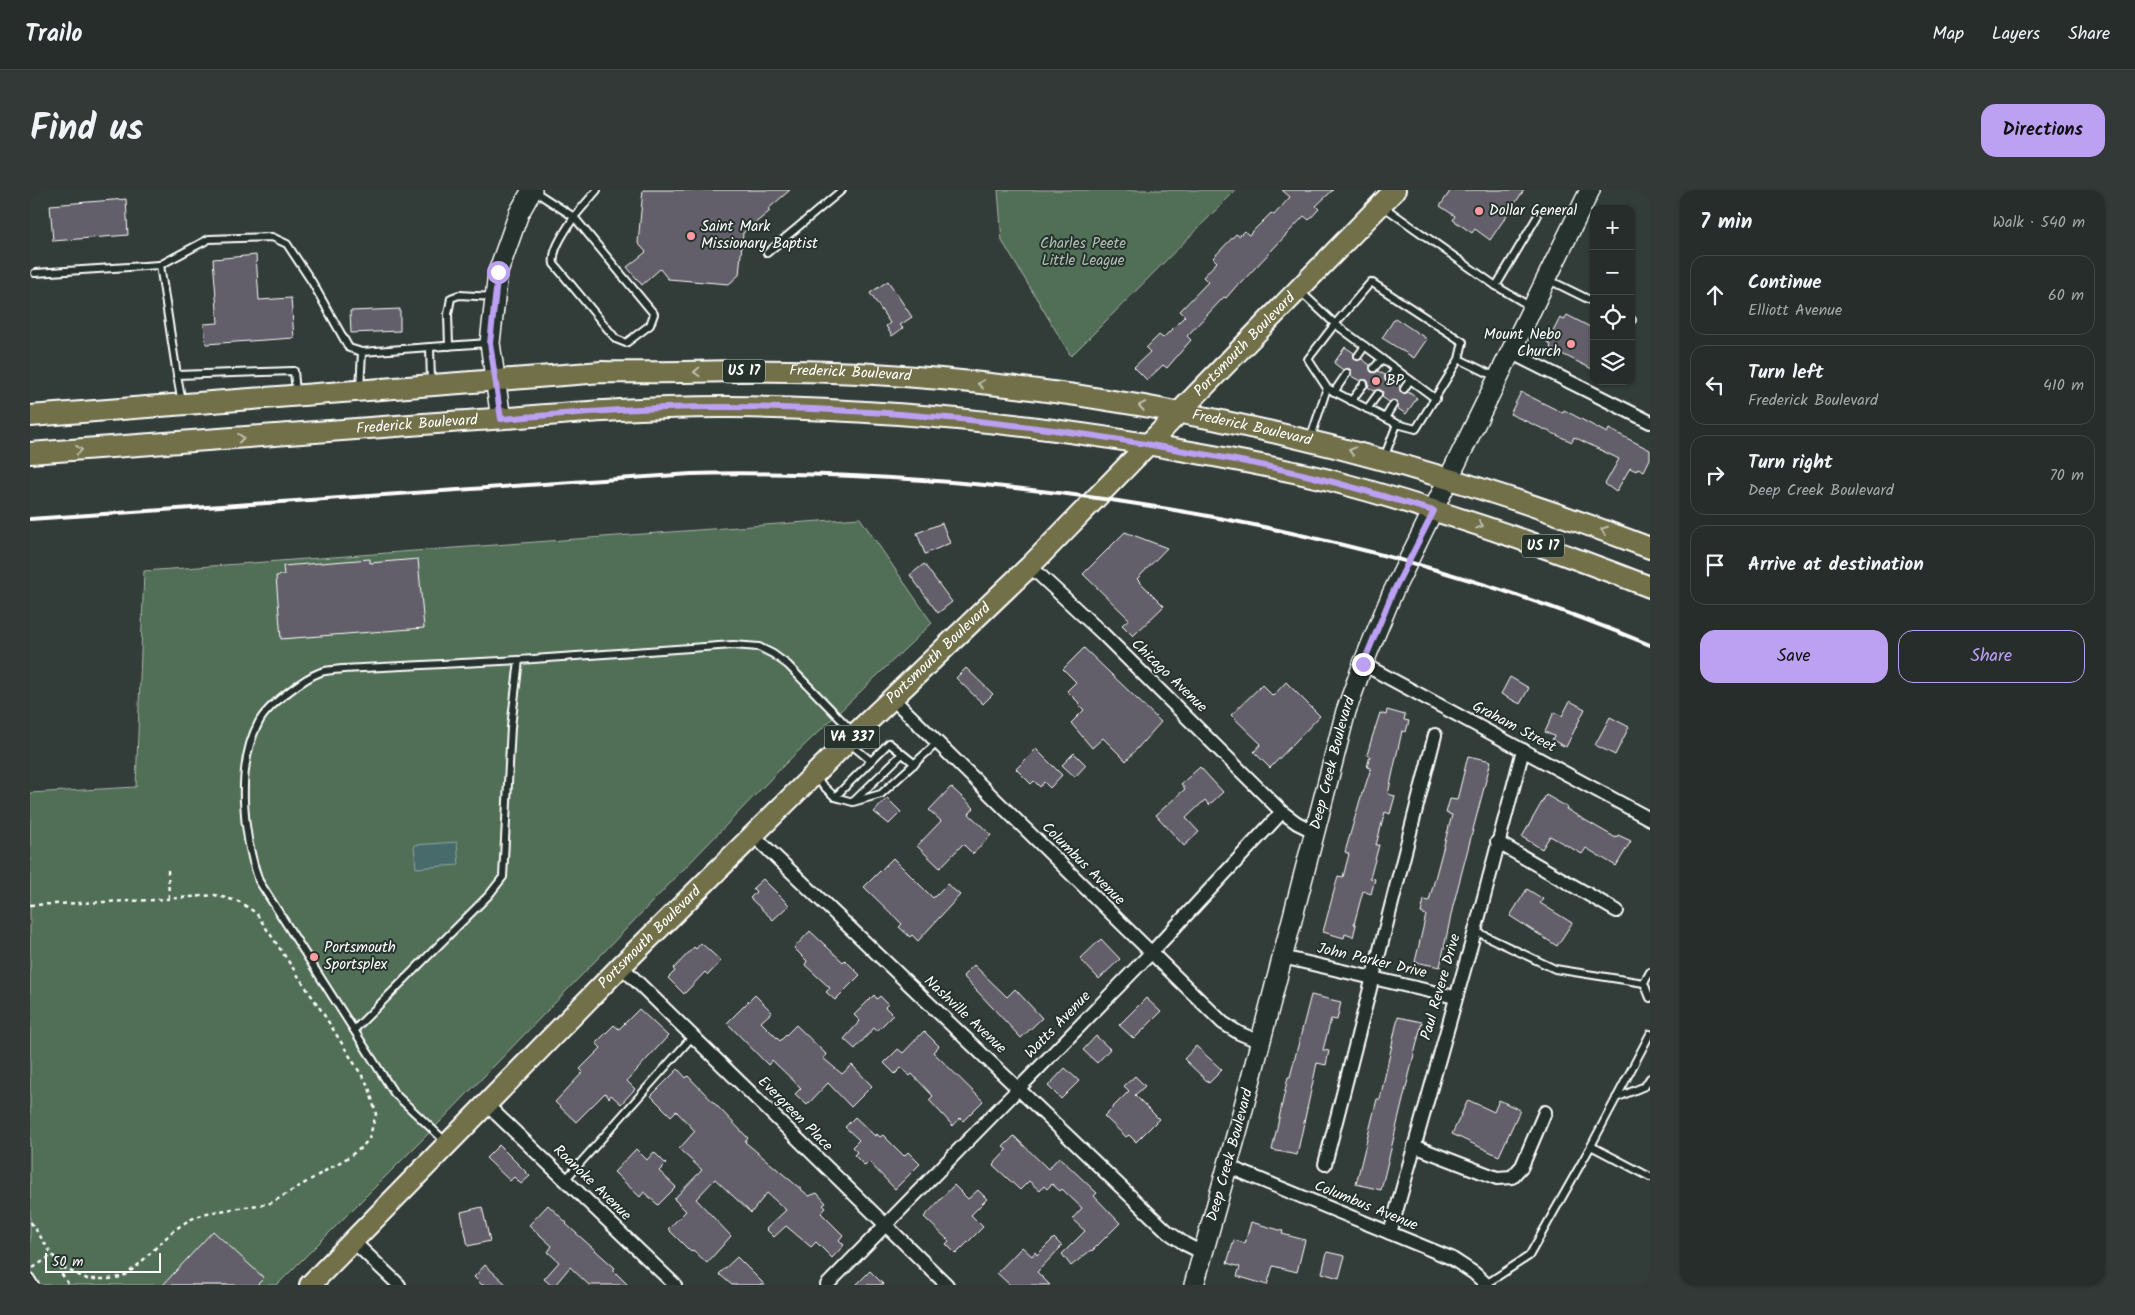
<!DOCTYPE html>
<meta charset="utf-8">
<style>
body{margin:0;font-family:Kalam,sans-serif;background:#323937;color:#f1f3f6}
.controls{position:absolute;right:15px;top:15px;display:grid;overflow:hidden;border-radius:10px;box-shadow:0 1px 4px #0004}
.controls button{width:45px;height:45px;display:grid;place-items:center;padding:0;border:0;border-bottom:1px solid #424947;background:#262d2b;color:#f1f3f6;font:25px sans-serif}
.scale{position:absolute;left:15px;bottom:12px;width:116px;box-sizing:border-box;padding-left:5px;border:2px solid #fff;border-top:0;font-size:14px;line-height:18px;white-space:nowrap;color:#fff;-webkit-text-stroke:4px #26332d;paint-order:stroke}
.stop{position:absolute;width:15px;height:15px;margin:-11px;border:4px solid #bca0f2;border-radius:50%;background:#fff}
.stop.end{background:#bca0f2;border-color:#fff;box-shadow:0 1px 5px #0008}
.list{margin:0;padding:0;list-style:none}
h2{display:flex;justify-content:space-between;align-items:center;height:65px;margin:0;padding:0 20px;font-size:21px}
h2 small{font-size:16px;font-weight:400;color:#a4a8a9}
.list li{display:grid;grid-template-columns:32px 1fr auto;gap:15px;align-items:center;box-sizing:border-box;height:80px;margin:0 10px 10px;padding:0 10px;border:1px solid #424947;border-radius:15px}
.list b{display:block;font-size:19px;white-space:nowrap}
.list p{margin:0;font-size:16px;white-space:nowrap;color:#a4a8a9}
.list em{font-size:16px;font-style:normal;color:#a4a8a9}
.actions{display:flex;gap:10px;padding:15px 20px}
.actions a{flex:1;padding:11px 0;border:1px solid #bca0f2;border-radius:15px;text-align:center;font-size:18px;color:#bca0f2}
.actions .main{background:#bca0f2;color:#111}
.icon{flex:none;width:28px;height:28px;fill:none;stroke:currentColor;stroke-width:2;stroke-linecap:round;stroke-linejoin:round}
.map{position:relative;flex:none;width:1620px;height:1095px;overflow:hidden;border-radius:15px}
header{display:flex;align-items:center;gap:30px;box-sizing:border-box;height:70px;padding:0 25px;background:#262d2b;border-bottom:1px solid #424947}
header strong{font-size:24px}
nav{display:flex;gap:28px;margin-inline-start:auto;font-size:18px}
.intro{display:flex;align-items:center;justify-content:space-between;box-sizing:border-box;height:120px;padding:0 30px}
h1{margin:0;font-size:35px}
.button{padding:12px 22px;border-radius:15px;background:#bca0f2;color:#111;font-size:18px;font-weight:700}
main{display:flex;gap:30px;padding:0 30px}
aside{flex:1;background:#262d2b;border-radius:15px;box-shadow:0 1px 4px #0004}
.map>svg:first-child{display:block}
.green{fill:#516e56;stroke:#a8b6aa}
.water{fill:#466b6b;stroke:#90a6a6}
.building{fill:#635f6a;stroke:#fff}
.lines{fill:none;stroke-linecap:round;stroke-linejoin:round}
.lane-casing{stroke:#fff;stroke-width:10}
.street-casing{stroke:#fff;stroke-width:16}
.secondary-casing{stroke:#fff;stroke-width:22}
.primary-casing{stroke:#fff;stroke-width:24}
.path{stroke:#fff;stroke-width:2.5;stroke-dasharray:4 4;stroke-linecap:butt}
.lane{stroke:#26332d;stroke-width:6}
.street{stroke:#26332d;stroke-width:12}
.secondary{stroke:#26332d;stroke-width:19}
.primary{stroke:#71704a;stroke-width:20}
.rail{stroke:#fff;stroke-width:4}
.oneway{stroke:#bfbfae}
.route{stroke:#bca0f2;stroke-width:6}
.poi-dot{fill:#ff9aa2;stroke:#26332d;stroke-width:2}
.labels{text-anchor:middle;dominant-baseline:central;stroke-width:4;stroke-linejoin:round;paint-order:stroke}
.shield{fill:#26332d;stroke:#bec2c0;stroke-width:1}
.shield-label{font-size:14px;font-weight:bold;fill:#fff}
.poi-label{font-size:15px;fill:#fff;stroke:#26332d;text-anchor:start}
.park-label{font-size:15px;fill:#b1beb3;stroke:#26332d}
.street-label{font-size:15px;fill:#fff;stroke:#26332d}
</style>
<header>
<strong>Trailo</strong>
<nav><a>Map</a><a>Layers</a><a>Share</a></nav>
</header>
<div class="intro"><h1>Find us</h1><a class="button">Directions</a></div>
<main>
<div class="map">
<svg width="1620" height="1095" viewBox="0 0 1620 1095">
<rect width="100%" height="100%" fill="#323c39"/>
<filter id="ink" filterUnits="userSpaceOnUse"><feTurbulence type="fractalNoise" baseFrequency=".02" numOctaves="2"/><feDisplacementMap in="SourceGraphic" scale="10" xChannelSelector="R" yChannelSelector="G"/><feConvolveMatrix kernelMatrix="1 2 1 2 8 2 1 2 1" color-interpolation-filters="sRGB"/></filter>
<g filter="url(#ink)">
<g class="green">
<path d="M968,0H1206L1041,166L972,51Z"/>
<path d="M830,328L902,433L757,572L410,932L247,1095H0V603L106,597L114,381Z"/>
</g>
<path class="water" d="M427,652L429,675L386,678L384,655Z"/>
<g class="building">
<path d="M613,0H760L738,19L740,21L713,43L709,85L699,94L638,89L630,79L612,95L597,77L616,62L608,53Z"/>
<path d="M1252,0H1303L1286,16L1289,19L1279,30L1274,26L1210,94L1209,93L1196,108L1194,107L1157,146L1161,150L1137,178L1133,175L1117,190L1104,177L1120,162L1116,158L1129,145L1133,148L1155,126L1150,121L1178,92L1173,87L1187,72L1183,68L1206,44L1209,46L1214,41L1219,45L1241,23L1244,25L1260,7Z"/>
<path d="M1421,0H1494L1460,50L1445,39L1442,43L1423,30L1425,26L1410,16Z"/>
<path d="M96,9L98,45L23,51L20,15Z"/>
<path d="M226,65L229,110L261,108L264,148L176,154L174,134L188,133L183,69Z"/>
<path d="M858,91L882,127L870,135L873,138L862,146L856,136L860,133L840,103Z"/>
<path d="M370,119V141L321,143L320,121Z"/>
<path d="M1537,125L1564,139V180L1520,158L1521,155L1517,153L1530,128L1534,130Z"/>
<path d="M1365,128L1397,149L1384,168L1352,148Z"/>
<path d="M1315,157L1324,163L1323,168L1326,170L1332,169L1340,175L1341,182L1345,183L1348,181L1355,185L1356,192L1363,191L1370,196L1371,203L1374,204L1378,202L1387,208L1376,224L1367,218L1366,211L1363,210L1359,212L1352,207L1353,202L1351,200L1344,201L1338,197L1339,193L1337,190L1330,191L1321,186L1320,179L1313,180L1304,173Z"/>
<path d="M1491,202L1533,223L1534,220L1577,243L1579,239L1620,260V269L1614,281L1608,278L1606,281L1600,278L1586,302L1575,294L1589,269L1544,247L1542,252L1480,224Z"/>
<path d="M912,333L920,353L895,364L887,343Z"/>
<path d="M1095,342L1137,358L1107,389L1134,416L1103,446L1092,435L1099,429L1053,384Z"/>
<path d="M340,369V373L388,369L394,438L251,449L246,386L254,385L253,376Z"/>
<path d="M894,374L922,412L908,423L880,385Z"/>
<path d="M1054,458L1131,532L1096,571L1073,548L1062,558L1041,533L1054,520L1048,514L1049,513L1037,501L1046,492L1033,479Z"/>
<path d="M936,478L963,504L953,514L926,488Z"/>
<path d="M1480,487L1499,498L1490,514L1471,504Z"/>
<path d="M1256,492L1290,526L1240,578L1224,562L1231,554L1201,525L1232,495L1243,506Z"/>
<path d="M1540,511L1555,519L1536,557L1522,550L1524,546L1515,542L1524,522L1532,526Z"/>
<path d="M1357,520L1375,525L1374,530L1379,531L1376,542L1372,541L1358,604L1365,606L1360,624L1355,622L1346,655H1349L1340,688L1345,689L1341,704L1333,701L1324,734L1326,735L1323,747L1315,744L1314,748L1293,742L1308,686L1313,687L1319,664L1315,662L1332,603H1333L1341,578L1337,577L1340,566L1337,565L1341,551L1350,523L1356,525Z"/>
<path d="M1580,527L1599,537L1585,565L1565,555Z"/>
<path d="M1006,559L1032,585L1020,598L1014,592L1010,597L1004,591L1001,594L986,579Z"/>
<path d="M1044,563L1056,575L1045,587L1032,575Z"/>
<path d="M1438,566L1461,571L1423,716L1410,777L1385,772L1396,725L1391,723L1394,710L1399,711L1422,625L1416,623L1420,609L1427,610Z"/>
<path d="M1170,577L1193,602L1179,615L1175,610L1156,628L1169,642L1154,656L1126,625L1155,599L1151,594Z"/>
<path d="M921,597L944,618L939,624L961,645L943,664L933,654L910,678L887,656L911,631L899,620Z"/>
<path d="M1516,605L1537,617L1536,619L1586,648L1588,645L1601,651L1586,676L1556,658L1552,664L1520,646L1512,659L1492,647Z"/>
<path d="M857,608L871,622L859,634L844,622Z"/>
<path d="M863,668L903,708L917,694L930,705L888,751L882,745L880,747L869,737L872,734L834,697Z"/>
<path d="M733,689L759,715L743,730L720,708L726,702L723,698Z"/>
<path d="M1497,699L1513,709L1510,713L1542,733L1527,756L1480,726Z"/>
<path d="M780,741L813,772L815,770L830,785L805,810L796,802L800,798L775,775L777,771L764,758Z"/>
<path d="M1071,749L1090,769L1069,789L1050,769Z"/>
<path d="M671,753L691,771L678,785L675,782L654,804L638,788L645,781L643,779L664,757L666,759Z"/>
<path d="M944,775L977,807L985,799L1012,828L991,848L933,786Z"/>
<path d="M725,805L742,822L731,832L750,851L766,835L797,865L793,868L812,884L822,875L842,896L821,917L798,893L777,915L765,904L771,898L742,870L738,875L697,833Z"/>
<path d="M844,805L847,809L850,806L858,814L855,817L863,825L847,841L844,838L825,859L814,849L830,831L824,825Z"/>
<path d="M1281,805L1311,812L1307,830L1301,829L1293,860L1299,861L1296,875L1287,873L1267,965L1242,960L1258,887H1260Z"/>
<path d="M1116,808L1131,822L1104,849L1089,835Z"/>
<path d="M609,819L638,846L597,891L605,899L591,914L581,905L579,908L575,903L546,932L525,912L553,882L550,879L571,858L566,853L584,835L589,839Z"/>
<path d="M1368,827L1392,832L1351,1000L1326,994L1347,909H1350Z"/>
<path d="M894,841L909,856L903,862L953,911L933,931L930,928L923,936L899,910L903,906L882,884L880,886L871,878L865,884L854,873L868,859L873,863Z"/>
<path d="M1066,846L1080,859L1067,873L1053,860Z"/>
<path d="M1166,856L1192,880L1179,893L1154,869Z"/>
<path d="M1035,878L1049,891L1031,909L1018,896Z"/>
<path d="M648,879L656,888L658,886L718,948L715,952L779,1006L787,1003L796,1013L793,1015L796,1018L791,1023L813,1045L809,1050L814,1055L802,1068L786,1052L781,1057L756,1036L744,1047L736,1039L756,1020L737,1003L721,1023L685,989L666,1009L701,1046L677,1073L663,1060L661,1062L638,1039L656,1021L644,1009L672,980L649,959L665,941L646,921L641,926L621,906Z"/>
<path d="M1105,886L1115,896L1105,905L1129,929L1106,952L1099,945L1096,947L1074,926L1099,901L1094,896Z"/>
<path d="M1438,910L1464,922L1469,910L1490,920L1469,966L1422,944Z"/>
<path d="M825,927L845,946L847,944L850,947L853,945L874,966L878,962L890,974L865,999L839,972L835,976L824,965L827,962L822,957L829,950L815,937Z"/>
<path d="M984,946L1018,979L1029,967L1067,1003L1064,1006L1090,1033L1062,1061L1061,1060L1041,1076L1032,1064L1055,1041L1042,1029L1052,1018L1032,999L1030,1001L1022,994L1017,999L1014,996L1010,1001L999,991L990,1000L963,975L977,960L973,957Z"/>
<path d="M469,955L500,986L491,994L484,987L480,991L456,968Z"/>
<path d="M606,959L617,970L624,962L636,974L629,981L646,997L628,1015L614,1002L610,1007L584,982Z"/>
<path d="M924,995L938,1009L948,1000L957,1009L941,1025L953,1037L926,1064L916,1054L919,1051L894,1027Z"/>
<path d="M518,1015L537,1033L536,1034L585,1078L583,1080L598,1095H559L540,1077L525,1095H521L514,1089L529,1072L518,1062L522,1056L499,1035Z"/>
<path d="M452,1017L460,1051L438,1056L431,1022Z"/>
<path d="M1221,1032L1253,1041L1252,1044L1275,1050L1267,1082L1243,1076L1237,1095L1207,1086L1210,1077L1197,1073L1204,1050L1215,1053Z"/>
<path d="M183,1041L234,1088L227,1095H133Z"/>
<path d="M1024,1048L1032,1056L1007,1082L1020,1095H980L967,1083L992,1057L1002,1066L1005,1062L1007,1065Z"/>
<path d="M1297,1062L1315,1066L1309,1088L1292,1083Z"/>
<path d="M707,1067L735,1095H702L689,1084Z"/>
<path d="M455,1075L477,1095H452L444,1087Z"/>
<path d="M840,1081L854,1095H826Z"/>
</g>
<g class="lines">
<g class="lane-casing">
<g id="lane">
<path d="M504,1L544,27L567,0"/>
<path d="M1354,17L1466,96L1501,117"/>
<path d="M544,27L624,124L620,135L596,153L586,149L524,74C521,59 537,39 544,27Z"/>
<path d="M737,63L812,0"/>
<path d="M130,75L179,49L242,47L257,54L282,92L319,158L332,162"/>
<path d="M5,83L130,75L147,185"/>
<path d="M1519,90L1564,112"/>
<path d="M1466,96L1507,27"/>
<path d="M1271,102L1305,134L1406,209"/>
<path d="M1601,130H1602"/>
<path d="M419,156L418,124L421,108L429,105L464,107"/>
<path d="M400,157L459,153"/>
<path d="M1328,166L1335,156"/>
<path d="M1429,169L1386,239L1367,234L1297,198L1278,169L1305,134L1341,92L1433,152L1429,169L1466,187"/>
<path d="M1344,178L1352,169"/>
<path d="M1359,188L1366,179"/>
<path d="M330,199L332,162L400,157L401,191"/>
<path d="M1374,199L1380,190"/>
<path d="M1304,202L1317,183"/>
<path d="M1321,211L1334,194"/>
<path d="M152,213L147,185L264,181L266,203"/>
<path d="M1337,219L1348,204"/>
<path d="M1355,228L1363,215"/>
<path d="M1280,250L1297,198"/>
<path d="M1354,268L1367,234"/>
<path d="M819,553L841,571"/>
<path d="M785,588L805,607L823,612L851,604L907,553"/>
<path d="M805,607L859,553L885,574"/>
<path d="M825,610L872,564"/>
<path d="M1445,741L1525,779L1614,793"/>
<path d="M1620,782L1614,793L1620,808"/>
<path d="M324,840L459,705L473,687L481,537L489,470"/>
<path d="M1586,908L1615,896L1620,888"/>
<path d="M416,952L364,903L229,691C213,646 205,576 229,532C237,516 274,488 291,482C297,480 306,480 313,479L489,470L703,455L729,457L743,464L758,475L823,542"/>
<path d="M1561,956L1620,987"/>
<path d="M535,990L663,846"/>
<path d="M0,1087L5,1095"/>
<path d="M1456,1094L1499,1066L1561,956L1620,844"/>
</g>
</g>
<g class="street-casing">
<g id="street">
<path d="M1482,163L1620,232"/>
<path d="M1000,376L1072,443L1252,622L1267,633L1285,642"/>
<path d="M1333,474L1620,629"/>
<path d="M862,508L1193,833L1209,843L1230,852"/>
<path d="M723,645L1138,1042L1155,1054L1173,1063"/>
<path d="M1467,652L1587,721"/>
<path d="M1252,767L1425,807"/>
<path d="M591,776L917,1095"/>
<path d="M457,915L645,1095"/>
<path d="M1384,956L1467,988L1482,987L1492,976L1515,922"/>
<path d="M1295,974L1405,545"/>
<path d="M1197,976L1421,1068L1444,1083L1457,1095"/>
<path d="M1360,1043L1445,741L1493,560"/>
<path d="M323,1051L369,1095"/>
<path d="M797,1095L1121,763L1252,622"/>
</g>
</g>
<g class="secondary-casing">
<g id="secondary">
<path d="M471,229L460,153L468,82L489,23L502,0"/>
<path id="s1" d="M1164,1095L1209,935L1316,521L1333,474L1362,404L1560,0"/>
</g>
</g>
<g class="primary-casing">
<g id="primary">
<path id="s2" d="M0,226L572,182C619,183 665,182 712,181C778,180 845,183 911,189C1154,211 1392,270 1620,358"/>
<path id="s3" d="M0,263C140,253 280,243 420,232C514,226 608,216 701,217C856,219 1009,233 1161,262C1207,270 1253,279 1299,290C1408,319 1515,356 1620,397"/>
<path id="s4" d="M280,1095L591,776L825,544L1000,376L1365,0"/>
</g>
</g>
<g class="path">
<path d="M138,680L139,709"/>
<path d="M0,715L124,710L185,705L210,712L226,723L291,820L339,897L346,924L339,949L331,958L317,968L241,1013L177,1023L159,1030L143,1041L106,1077L92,1087L78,1089H57L30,1076L0,1031"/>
<path d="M30,1076L31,1083L39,1095"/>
<path d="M3,1078L22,1065"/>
</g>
<use href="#lane" class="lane"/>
<use href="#street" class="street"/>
<use href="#secondary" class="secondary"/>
<use href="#primary" class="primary"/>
<path class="rail" d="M0,329L661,284C722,282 782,284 843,287C1105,300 1377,354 1620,455"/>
</g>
<defs><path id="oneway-chevron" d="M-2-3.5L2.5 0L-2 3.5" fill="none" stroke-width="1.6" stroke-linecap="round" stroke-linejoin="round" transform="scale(1.25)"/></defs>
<g class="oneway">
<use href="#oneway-chevron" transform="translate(667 182) rotate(178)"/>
<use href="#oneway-chevron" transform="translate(951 194) rotate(-174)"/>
<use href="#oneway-chevron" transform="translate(1112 216) rotate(-170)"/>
<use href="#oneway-chevron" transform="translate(211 248) rotate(-4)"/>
<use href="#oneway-chevron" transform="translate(49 260) rotate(-4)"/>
<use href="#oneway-chevron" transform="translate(1322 261) rotate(-166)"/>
<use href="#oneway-chevron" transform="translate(1450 335) rotate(18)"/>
<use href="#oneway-chevron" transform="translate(1574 340) rotate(-159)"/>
</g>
</g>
<g class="lines" filter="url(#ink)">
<path class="route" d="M468,82L460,153L471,229C547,223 622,216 698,217C852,218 1004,233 1155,261C1203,269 1252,278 1299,291C1334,300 1369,311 1404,321L1362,404L1333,474"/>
</g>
<g class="poi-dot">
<circle cx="1449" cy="21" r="5"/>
<circle cx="661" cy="46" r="5"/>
<circle cx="1541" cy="154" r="5"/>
<circle cx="1346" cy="191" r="5"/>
<circle cx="284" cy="767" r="5"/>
</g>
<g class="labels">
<g class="shield">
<rect x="693" y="169.5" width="42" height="23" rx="4"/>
<rect x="1492" y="344.5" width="42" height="23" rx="4"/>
<rect x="794.5" y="535.5" width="55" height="23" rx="4"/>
</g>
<g class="shield-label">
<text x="714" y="181">US 17</text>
<text x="1513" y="356">US 17</text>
<text x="822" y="547">VA 337</text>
</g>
<g class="poi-label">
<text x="1459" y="21">Dollar General</text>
<text x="671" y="37">Saint Mark<tspan x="671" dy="17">Missionary Baptist</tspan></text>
<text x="1531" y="145" text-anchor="end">Mount Nebo<tspan x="1531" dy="17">Church</tspan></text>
<text x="1356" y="191">BP</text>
<text x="294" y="758">Portsmouth<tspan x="294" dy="17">Sportsplex</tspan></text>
</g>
<g class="park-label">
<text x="1053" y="54">Charles Peete<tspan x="1053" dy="17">Little League</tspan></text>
</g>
<g class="street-label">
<text stroke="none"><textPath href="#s4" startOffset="1326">Portsmouth Boulevard</textPath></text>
<text stroke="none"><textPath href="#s2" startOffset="822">Frederick Boulevard</textPath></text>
<text stroke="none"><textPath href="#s3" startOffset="388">Frederick Boulevard</textPath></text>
<text stroke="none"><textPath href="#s2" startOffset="1228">Frederick Boulevard</textPath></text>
<text stroke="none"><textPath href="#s4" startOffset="891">Portsmouth Boulevard</textPath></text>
<text transform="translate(1139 486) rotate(44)">Chicago Avenue</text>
<text transform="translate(1484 537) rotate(28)">Graham Street</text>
<text stroke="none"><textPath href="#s1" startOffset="540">Deep Creek Boulevard</textPath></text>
<text transform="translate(1053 674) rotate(45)">Columbus Avenue</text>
<text stroke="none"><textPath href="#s4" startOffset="486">Portsmouth Boulevard</textPath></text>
<text transform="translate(1342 771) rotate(13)">John Parker Drive</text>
<text transform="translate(1411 797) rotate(-74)">Paul Revere Drive</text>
<text transform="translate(935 825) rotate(43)">Nashville Avenue</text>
<text transform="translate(1028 835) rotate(-46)">Watts Avenue</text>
<text transform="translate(765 924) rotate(45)">Evergreen Place</text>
<text stroke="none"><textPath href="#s1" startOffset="135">Deep Creek Boulevard</textPath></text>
<text transform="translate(562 993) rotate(44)">Roanoke Avenue</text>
<text transform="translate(1336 1016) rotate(22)">Columbus Avenue</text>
</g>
</g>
</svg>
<div class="controls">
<button>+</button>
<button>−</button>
<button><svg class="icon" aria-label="locate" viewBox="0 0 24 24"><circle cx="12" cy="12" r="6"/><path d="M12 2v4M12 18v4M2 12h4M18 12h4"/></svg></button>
<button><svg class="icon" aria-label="layers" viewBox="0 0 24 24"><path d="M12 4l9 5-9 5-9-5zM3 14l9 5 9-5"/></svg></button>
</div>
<div class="scale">50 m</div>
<div class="stop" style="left:468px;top:82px"></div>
<div class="stop end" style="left:1333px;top:474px"></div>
</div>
<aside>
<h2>7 min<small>Walk · 540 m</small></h2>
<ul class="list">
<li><svg class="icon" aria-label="ahead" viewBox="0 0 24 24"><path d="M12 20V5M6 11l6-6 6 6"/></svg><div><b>Continue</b><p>Elliott Avenue</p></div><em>60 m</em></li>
<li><svg class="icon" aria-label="left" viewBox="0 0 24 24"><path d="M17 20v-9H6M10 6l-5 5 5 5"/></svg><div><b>Turn left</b><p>Frederick Boulevard</p></div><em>410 m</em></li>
<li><svg class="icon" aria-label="right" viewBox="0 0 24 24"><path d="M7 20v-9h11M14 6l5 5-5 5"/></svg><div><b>Turn right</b><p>Deep Creek Boulevard</p></div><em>70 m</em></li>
<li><svg class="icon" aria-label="arrive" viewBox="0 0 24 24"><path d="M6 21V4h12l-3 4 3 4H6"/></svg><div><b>Arrive at destination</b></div></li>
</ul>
<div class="actions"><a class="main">Save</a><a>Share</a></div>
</aside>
</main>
